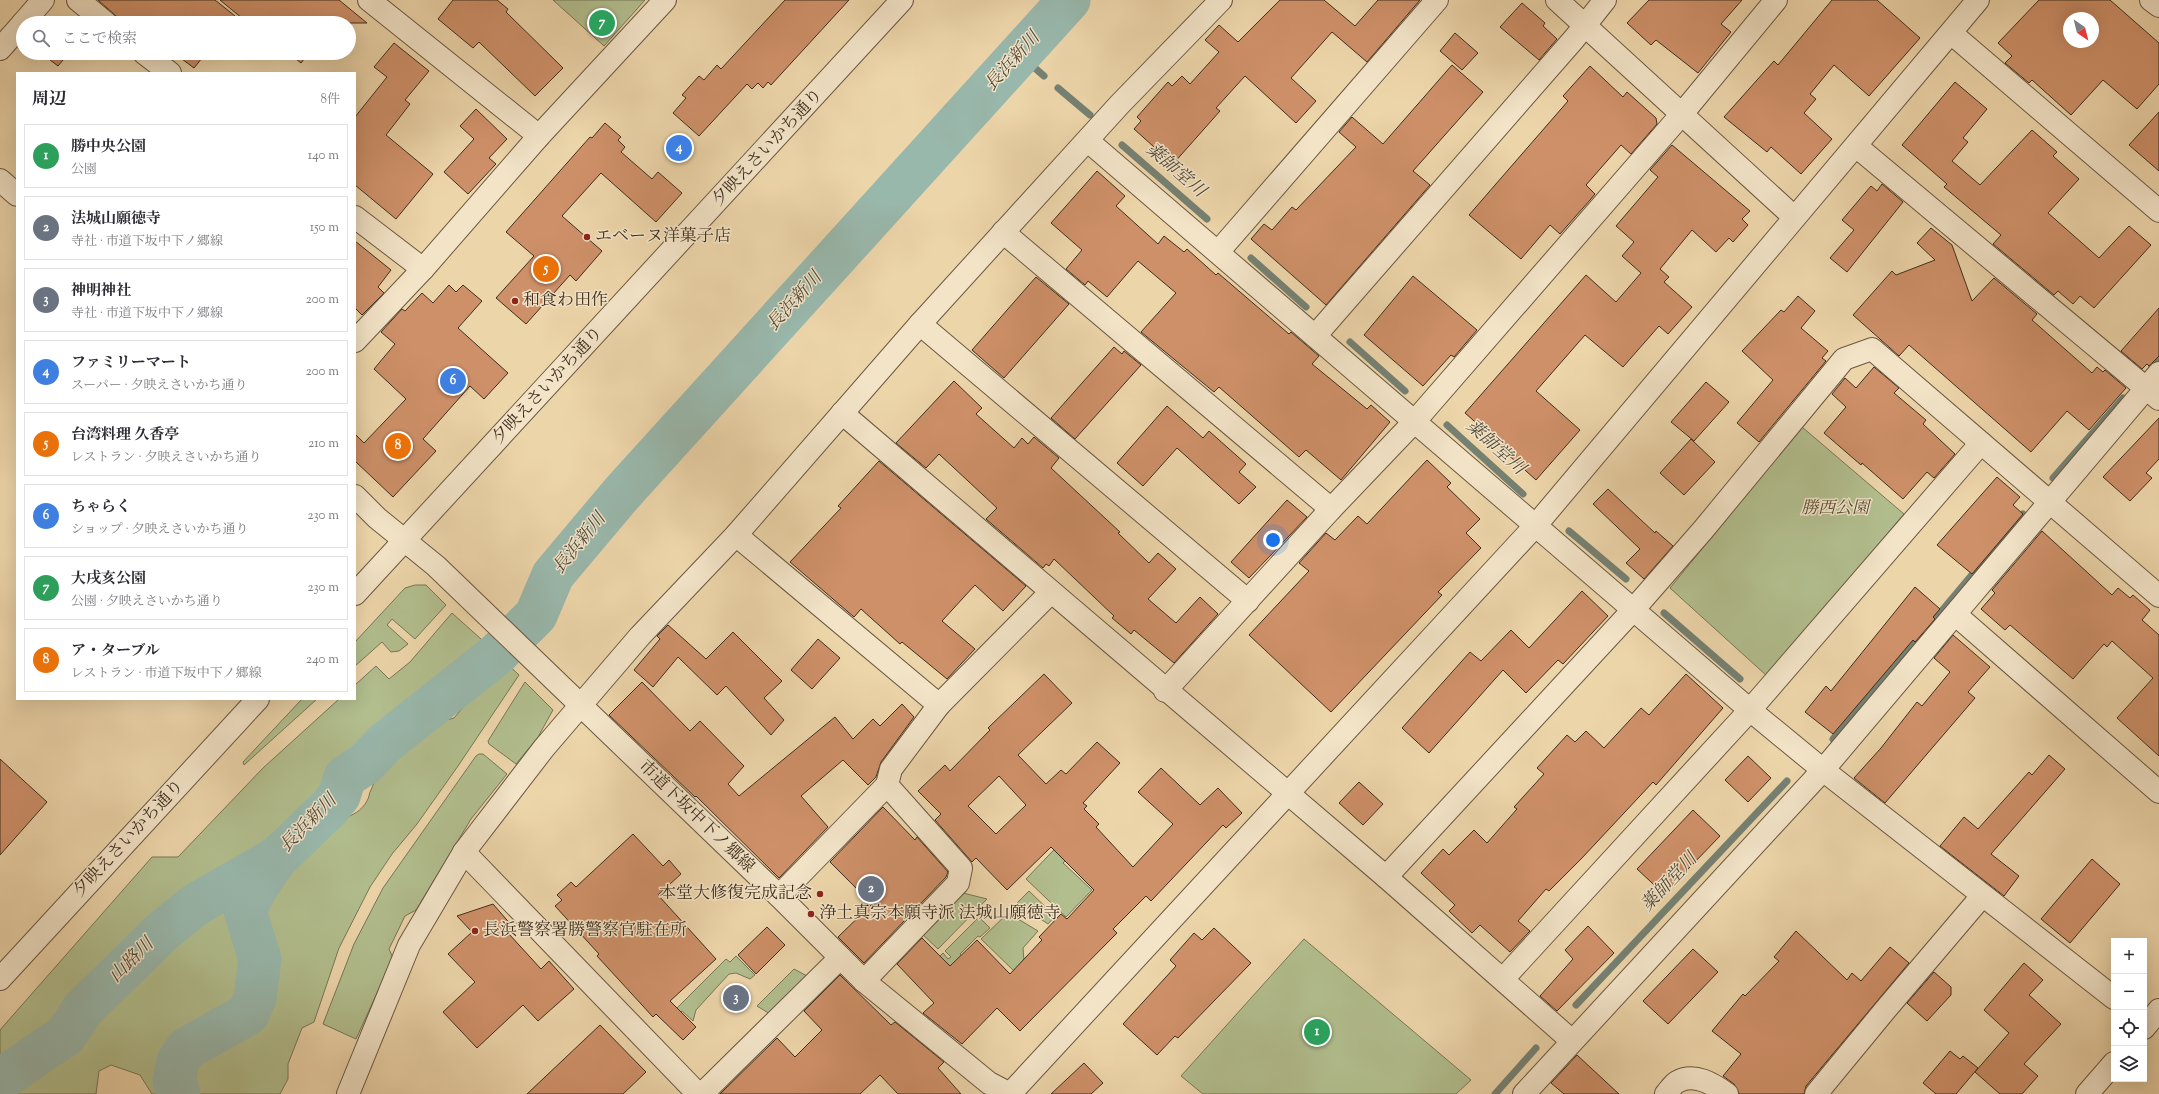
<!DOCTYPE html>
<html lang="ja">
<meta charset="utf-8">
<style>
body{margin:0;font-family:"Sorts Mill Goudy","Noto Serif JP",serif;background:#f2f2f3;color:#2b2b33}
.controls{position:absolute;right:12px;bottom:12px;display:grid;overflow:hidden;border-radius:0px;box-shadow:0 4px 16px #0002}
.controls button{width:36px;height:36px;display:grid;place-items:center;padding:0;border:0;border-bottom:1px solid #e1e1e2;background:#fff;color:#2b2b33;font:20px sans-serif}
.compass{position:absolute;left:2063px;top:12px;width:36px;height:36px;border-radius:50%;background:#fff;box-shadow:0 4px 16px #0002;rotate:145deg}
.you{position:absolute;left:1273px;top:540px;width:14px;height:14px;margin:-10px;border:3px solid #fff;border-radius:50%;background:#1a73e8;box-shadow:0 0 0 6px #1a73e833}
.badge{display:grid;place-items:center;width:26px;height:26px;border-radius:50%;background:#2563eb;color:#fff;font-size:13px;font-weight:700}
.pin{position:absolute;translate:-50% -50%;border:2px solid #fff;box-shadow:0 1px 4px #0006}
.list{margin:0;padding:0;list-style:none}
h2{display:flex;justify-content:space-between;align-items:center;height:52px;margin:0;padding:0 16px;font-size:17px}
h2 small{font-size:13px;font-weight:400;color:#7c7c81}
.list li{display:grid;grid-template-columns:26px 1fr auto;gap:12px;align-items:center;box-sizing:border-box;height:64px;margin:0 8px 8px;padding:0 8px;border:1px solid #e1e1e2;border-radius:0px}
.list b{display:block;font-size:15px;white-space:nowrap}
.list p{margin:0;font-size:13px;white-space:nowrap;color:#7c7c81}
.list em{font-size:13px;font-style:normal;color:#7c7c81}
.icon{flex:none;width:22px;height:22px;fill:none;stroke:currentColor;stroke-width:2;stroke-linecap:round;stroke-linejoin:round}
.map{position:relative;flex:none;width:2159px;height:1094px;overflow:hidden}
.search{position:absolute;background:#fff;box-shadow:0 4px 16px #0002;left:16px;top:16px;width:340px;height:44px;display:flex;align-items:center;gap:10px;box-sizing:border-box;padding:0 14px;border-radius:22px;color:#7c7c81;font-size:15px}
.panel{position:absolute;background:#fff;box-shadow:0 4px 16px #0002;left:16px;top:72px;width:340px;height:628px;border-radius:0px}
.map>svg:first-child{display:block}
.green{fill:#b2be8e;stroke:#787656}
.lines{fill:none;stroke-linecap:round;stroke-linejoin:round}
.stream{stroke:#758173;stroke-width:7}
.river{stroke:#99b8ac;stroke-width:43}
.building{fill:#ce9069;stroke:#3f2e1e;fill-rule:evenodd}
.minor-casing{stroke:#6a5841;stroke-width:24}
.minor{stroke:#f3e4c8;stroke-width:22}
.poi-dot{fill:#8f2418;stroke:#f3e4c8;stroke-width:1.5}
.labels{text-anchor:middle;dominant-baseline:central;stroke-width:3;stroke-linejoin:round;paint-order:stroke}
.street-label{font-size:17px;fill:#3f2e1e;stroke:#f3e4c8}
.poi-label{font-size:17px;fill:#3f2e1e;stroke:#f3e4c8;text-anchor:start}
.park-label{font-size:17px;font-style:italic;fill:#564b34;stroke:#f3e4c8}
.water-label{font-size:18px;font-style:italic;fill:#514a3a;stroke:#f3e4c8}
</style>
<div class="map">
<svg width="2159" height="1094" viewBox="0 0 2159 1094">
<rect width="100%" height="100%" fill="#edd5aa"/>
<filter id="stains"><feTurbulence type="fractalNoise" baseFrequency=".005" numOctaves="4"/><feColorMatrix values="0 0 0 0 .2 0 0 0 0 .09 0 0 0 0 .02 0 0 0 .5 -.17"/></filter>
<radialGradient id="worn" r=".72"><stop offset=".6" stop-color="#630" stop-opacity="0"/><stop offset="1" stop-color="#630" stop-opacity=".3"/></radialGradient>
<g class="green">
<path d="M553,0H645L604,46Z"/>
<path d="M1802,427L1904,514L1767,676L1670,588Z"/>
<path d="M415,585H426L446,605L415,639L392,619L387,625L408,644L399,651L391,652L382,642L355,666V642L405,588Z"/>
<path d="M452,613L491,648L475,663L420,701L392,732L365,755L354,756L338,767L326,784L318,802L306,813L277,848L259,860L205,887L182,903L170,919L144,937L115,971L87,998L63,1031L0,1072V1030L152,857H178L263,768L339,699H355V685L376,666L389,679L410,662Z"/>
<path d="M502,659L519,675L458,766L417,824L392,854L370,887L339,948L314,1022L302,1028L288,1064V1079L280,1094H184C180,1077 183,1063 195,1050L256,1020L265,1012L269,1004L260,995L263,985L267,953L249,913C251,904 265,881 271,873C276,867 285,864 291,859C299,851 303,840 315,831C330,819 356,821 367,801C369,798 369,793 371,790C375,780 379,772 378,761L389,748L427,715L443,721L454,718L476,692L483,678Z"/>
<path d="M525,682L553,710L538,737L516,764L489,744L488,741Z"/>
<path d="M302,699H317L244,765L243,762Z"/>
<path d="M479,754H483L507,774L471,819L416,910L405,916L389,949L393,958L356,1039L323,1024L354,944L383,888L476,756Z"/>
<path d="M1072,831L1083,841L1063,863L1092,890L1066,917L1026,879Z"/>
<path d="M259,870L262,874L249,890L241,913L255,951L257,967L252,989L241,1010L230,1019L200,1029L179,1046L174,1054L168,1082L171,1094H152L140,1075L111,1065L99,1071L96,1094H0V1087C27,1062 65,1049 83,1016L184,921L215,897L226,896L231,889Z"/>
<path d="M1029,891L1055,916L1048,924L1017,903Z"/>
<path d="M959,892L987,899L938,949L920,932Z"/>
<path d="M1008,913L1038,931L1023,948L1024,961L1014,971L981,939Z"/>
<path d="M979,917L990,928L980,937L978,936L960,954L991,985L918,978L943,953L948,959L951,957L945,951Z"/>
<path d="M1304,939L1471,1080L1456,1094H1203L1181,1076Z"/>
<path d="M736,956L755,975L750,979L736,973L729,974L696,1010L693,1021L682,1011L671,1022L666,1019L726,959L730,962Z"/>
<path d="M794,969L807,976L770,1014L757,1006Z"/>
</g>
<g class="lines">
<g class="stream">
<path d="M1020,55L1044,76"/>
<path d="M1058,88L1090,115"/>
<path d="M1122,145L1207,219"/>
<path d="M1251,258L1306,307"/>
<path d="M1350,342L1405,391"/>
<path d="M2152,366L2159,358"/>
<path d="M1447,425L1523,494"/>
<path d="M2053,478L2123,398"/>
<path d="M1569,531L1626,579"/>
<path d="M1664,613L1740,679"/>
<path d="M1929,626L2023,514"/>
<path d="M1833,739L1921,635"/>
<path d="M1576,1005L1787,781"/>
<path d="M1495,1094L1536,1048"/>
</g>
<g class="river">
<path d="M0,1080L66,1035L83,1009L164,930L195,905L275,859"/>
<path d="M179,1094L174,1081L178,1061L186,1049L248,1014L255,998L260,959L245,911L256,888L277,858L330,807L339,796L345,777L366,763L385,743L497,654L536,615L553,575L622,493L1069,0"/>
</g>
</g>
<g class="building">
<path d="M98,0H215L235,16L229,23H124Z"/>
<path d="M220,0H339L367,23H248Z"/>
<path d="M453,0H497L508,9L506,12L563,68L535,96L479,42L473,48L438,19Z"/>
<path d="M785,0H849L771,85L768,82L763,88L758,83L752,89L747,84L699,136L673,113L686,98L682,95L699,76L704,80L717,65L721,69Z"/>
<path d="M1280,0H1324L1355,26L1378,0H1420L1367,62L1332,32L1291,78L1316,101L1296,123L1245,76L1216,108L1220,111L1173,164L1134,129L1141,121L1137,117L1168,82L1172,86L1182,76L1190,84L1219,52L1205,40L1219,25L1238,42Z"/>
<path d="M1649,0H1742L1721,24L1731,32L1698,73L1656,40L1651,45L1627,23Z"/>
<path d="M1832,0H1877L1920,38L1869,96L1834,65L1810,94L1816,99L1804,113L1832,139L1801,174L1771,147L1767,152L1724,117L1774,61L1778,65Z"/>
<path d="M2039,0H2110L2159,43V84L2137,109L2103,80L2071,115L2032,80L2029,83L2005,63L2012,56L1998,43ZM2069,18H2093V42H2069Z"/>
<path d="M1522,3L1545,23L1543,26L1557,39L1539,60L1500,27Z"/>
<path d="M1455,33L1478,53L1462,70L1440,51Z"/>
<path d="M394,43L429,71L405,100L410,104L386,135L433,174L396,219L355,185V117L387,77L374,67Z"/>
<path d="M41,53H69L58,66Z"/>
<path d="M174,53H206L194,68Z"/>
<path d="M289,53H309L301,63Z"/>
<path d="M1452,65L1483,92L1413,171L1430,185L1326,305L1251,239L1264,224L1272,230L1292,207L1296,210L1356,147L1339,132L1352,117L1383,144Z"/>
<path d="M1590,66L1623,97L1627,92L1656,118L1657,124L1631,154L1621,145L1586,185L1595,194L1590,200L1560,234L1550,225L1521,259L1469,215L1568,101L1563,96Z"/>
<path d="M1955,82L1987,109L1963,138L1968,142L1952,161L1980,185L2032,130L2057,152L2053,156L2079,179L2048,213L2099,258L2129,226L2151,245L2094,308L2080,296L2073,304L2058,291L2054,295L1993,244L2001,235L1944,187L1947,184L1902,145Z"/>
<path d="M476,109L507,139L489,158L496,164L468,194L444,172L474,139L460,126Z"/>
<path d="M2159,112V171L2129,145Z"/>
<path d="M605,123L621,137L618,140L625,147L621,152L652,179L658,172L682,193L656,222L601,173L600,174L562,216L602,251L576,281L570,275L526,324L496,298L534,256L506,232L590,137L592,138Z"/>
<path d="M1672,145L1750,211L1742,219L1748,225L1733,242L1729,238L1716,252L1692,230L1660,269L1669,277L1664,282L1692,307L1668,334L1659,326L1623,367L1585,335L1536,391L1580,430L1536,480L1505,452L1507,450L1465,413L1586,275L1616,302L1641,273L1622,256L1634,242L1616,226L1658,177L1650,170Z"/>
<path d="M1097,171L1125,196L1116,206L1158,244L1164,236L1184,252L1187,249L1216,275L1218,273L1289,334L1291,332L1319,356L1312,364L1367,409L1371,405L1390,422L1341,480L1306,450L1299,457L1219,387L1214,392L1141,332L1176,293L1138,261L1107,297L1088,281L1085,285L1066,269L1082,250L1051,223Z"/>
<path d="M1882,184L1903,202L1847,272L1830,258L1854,230L1842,220L1871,186L1877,191Z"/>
<path d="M1931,228L1952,245L1972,301L1994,278L2037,314L2032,320L2092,373L2097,367L2103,372L2105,370L2126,388L2089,430L2067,411L2031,452L1909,345L1899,356L1853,315L1892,271L1896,275L1935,260L1917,243Z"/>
<path d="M355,241L391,270L378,287L384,293L362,315L355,308Z"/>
<path d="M1413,276L1477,330L1454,357L1451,355L1423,386L1364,335Z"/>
<path d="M1036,277L1069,304L1004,378L972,350Z"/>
<path d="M449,285L456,292L463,285L482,301L458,328L508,373L484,399L470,386L423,439L436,451L393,497L355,461V434L364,443L406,399L374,369L395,344L381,332L402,309L405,311L422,293L433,303Z"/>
<path d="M1798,296L1815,311L1801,328L1828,351L1822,358L1826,361L1759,442L1737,423L1773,380L1742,351L1781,310L1784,312Z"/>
<path d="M2159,308V356L2149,366L2147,364L2142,369L2121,351Z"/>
<path d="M1114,347L1122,354L1124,351L1141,365L1075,439L1051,418Z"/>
<path d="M1874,367L1899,388L1894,393L1926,420L1923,424L1955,454L1934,478L1927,472L1903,499L1862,463L1861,465L1824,433L1846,407L1832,394L1845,378L1856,388Z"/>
<path d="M954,381L982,408L976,414L1014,448L1022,438L1028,444L1034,437L1059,458L1051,468L1120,532L1118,533L1149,563L1158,553L1176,569L1148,599L1176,623L1200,597L1218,614L1174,663L1134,630L1131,634L1112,618L1114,616L1054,559L1049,566L1046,564L1043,568L986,519L997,508L939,454L926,468L896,443Z"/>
<path d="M1706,382L1729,402L1694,441L1671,422Z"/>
<path d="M1167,406L1203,438L1209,431L1246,464L1239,472L1256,487L1239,504L1177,448L1143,486L1117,463Z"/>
<path d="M2159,418V459L2146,473L2152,478L2130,501L2103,477Z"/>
<path d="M1691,439L1715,462L1684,495L1660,473Z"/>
<path d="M1427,460L1451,483L1447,487L1480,519L1466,533L1481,548L1438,592L1442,595L1331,712L1249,635L1309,571L1299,563L1326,533L1335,540L1358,516L1367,524Z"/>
<path d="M879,461L1026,586L1003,611L975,585L942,621L975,649L947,679L902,642L900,644L861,609L854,617L790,562L841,508L838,506Z"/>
<path d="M1997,477L2020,497L2013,505L2023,514L1972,574L1937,545Z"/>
<path d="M1608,489L1655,533L1656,531L1673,546L1644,579L1626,563L1640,549L1593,504Z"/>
<path d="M1287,500L1307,517L1249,578L1231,562Z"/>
<path d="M2042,531L2112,595L2118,588L2130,598L2133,595L2150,610L2142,620L2159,635V756L2117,718L2153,678L2112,641L2107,647L2104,644L2073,679L2010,625L2005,630L1981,609L1995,593L1992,590Z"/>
<path d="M1915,587L1940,609L1933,617L1935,619L1915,642L1913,640L1833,734L1805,712L1826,686L1831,691Z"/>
<path d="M1582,591L1608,616L1563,664L1558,660L1526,693L1503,670L1429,753L1402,728L1470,652L1481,661L1511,630L1529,648Z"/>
<path d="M668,625L706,659L733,632L782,681L764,698L784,720L771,735L726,686L717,695L678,657L653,687L634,670L660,639L657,636Z"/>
<path d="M1953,635L1990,667L1968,692L1975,698L1885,803L1854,778L1881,748L1917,702L1922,706L1950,672L1934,658Z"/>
<path d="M818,639L840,658L812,689L791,670Z"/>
<path d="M1044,674L1072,703L1018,755L1046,784L1061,770L1066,774L1097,742L1120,763L1083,803L1087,806L1084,809L1099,824L1096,827L1133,867L1173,824L1138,792L1161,768L1200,805L1218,788L1242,813L1226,828L1223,825L1151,901L1146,896L1113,929L1117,933L1020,1031L997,1008L962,1044L923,1013L934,1003L897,964L922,938L950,966L977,940L1010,974L1042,940L1039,937L1061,914L1067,919L1094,890L1051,847L1007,890L976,858L972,862L935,820L941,814L918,791L945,765L950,771L990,730L988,728ZM999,776L1026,805L996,834L968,806Z"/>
<path d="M1686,674L1723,708L1656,785L1653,782L1582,858L1549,891L1546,889L1518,921L1530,931L1510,952L1480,925L1472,933L1449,911L1455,905L1421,873L1443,849L1449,855L1474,830L1487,843L1517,809L1514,807L1544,774L1537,768L1567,735L1575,742L1586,731L1604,748L1641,708L1649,715Z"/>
<path d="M642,682L690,731L700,721L744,766L728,784L739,796L835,717L853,739L873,719L880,726L902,704L914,717L881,762L876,777L868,785L843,760L801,796L828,827L779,878L696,796L695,797L609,715Z"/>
<path d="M2049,755L2065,769L1991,854L2019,876L2004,896L1940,846L1964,817L1978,829L2029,772L2032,775Z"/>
<path d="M1748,756L1771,778L1748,802L1725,780Z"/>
<path d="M0,759L47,802L0,855Z"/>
<path d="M1359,782L1383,804L1363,825L1339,803Z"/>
<path d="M883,807L915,840L917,837L948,872L946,877L864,963L838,937L872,904L830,862Z"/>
<path d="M1693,810L1720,836L1664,894L1637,869Z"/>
<path d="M633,834L663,866L669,860L681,874L658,895L716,959L670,1001L696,1027L683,1040L656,1014L653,1017L597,956L599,954L555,906L562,900L557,895L571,882L576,887Z"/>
<path d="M2092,859L2120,884L2070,943L2041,919Z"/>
<path d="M493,904L513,927L511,928L513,930L509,934L541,969L549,961L574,989L538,1021L523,1005L477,1048L443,1012L475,982L448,954L472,932L457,916Z"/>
<path d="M1588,926L1614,953L1557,1011L1540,996L1573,959L1565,950Z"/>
<path d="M767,927L785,945L756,974L738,955Z"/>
<path d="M1214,928L1251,963L1178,1038L1175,1036L1157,1055L1123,1024L1176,966L1170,960L1194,933L1202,940Z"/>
<path d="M1796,931L1847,980L1852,973L1861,981L1890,947L1909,963L1806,1086L1804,1094H1739L1734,1084L1723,1076L1741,1054L1712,1031L1743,994L1745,996L1779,961L1774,957Z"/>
<path d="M1693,949L1718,972L1668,1024L1643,1001Z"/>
<path d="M2024,963L2043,980L2029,995L2061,1024L2024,1064L2038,1076L2022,1094H2000L1975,1072L2009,1033L1984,1010Z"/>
<path d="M1934,972L1951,987V995L1927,1021L1907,1003Z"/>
<path d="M840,975L891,1025L895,1022L944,1062L938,1068L961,1094H898L880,1075L860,1094H720L777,1038L795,1057L822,1030L804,1011Z"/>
<path d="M600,1025L646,1072L623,1094H527Z"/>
<path d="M1950,1051L1960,1059L1963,1056L1978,1068L1956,1094H1936L1923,1083Z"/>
<path d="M1577,1055L1619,1094H1564L1551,1083Z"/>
<path d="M1084,1063L1103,1083L1091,1094H1051Z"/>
</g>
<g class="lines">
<g class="minor-casing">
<g id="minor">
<path d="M78,0L106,23"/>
<path d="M369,0L539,136"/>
<path d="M1557,0L1794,217"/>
<path d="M2151,0L2159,6"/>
<path d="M23,23L43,0"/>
<path d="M1951,33L2159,211"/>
<path d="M0,49L23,23"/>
<path d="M144,53L170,73"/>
<path d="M1088,141L1750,710L1823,770L2114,998"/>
<path d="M1856,146L2159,399"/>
<path d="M0,180L17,195"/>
<path d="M355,217L423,269"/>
<path d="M1003,232L1331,509"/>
<path d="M1218,252L1437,0"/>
<path d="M920,324L1248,601"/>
<path d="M1315,336L1574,39L1605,0"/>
<path d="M355,341L423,269L539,136L665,0"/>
<path d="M842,413L1386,877L1572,1041"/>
<path d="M355,496L377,518L436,566L779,896L864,981L989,1083L1010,1094"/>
<path d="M736,535L939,705L891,769L887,785L961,868L958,883L864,981"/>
<path d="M355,594L902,0"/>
<path d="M1956,615L2159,792"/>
<path d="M1165,691L1331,509L1415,421L1681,115L1776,0"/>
<path d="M939,705L1051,592"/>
<path d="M464,852L698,1094"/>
<path d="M1386,877L1633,610L1703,530L1844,359L1872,349L2159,596"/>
<path d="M779,896L887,785"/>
<path d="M0,979L258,699"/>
<path d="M1503,979L1750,710L1981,443"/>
<path d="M2144,1028L2159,1010"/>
<path d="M348,1094L409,945L464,852L544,748L640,636L736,535L920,324L1120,104L1221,0"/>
<path d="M702,1094L840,958"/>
<path d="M1010,1094L1536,525L1978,0"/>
<path d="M1524,1094L1823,770L2159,373"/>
<path d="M1666,1094C1669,1091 1673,1084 1677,1082C1694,1072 1713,1084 1727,1094"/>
<path d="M1816,1094L1886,1009L1982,896"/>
<path d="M2087,1094L2114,1063"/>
</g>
</g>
<use href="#minor" class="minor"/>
</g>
<g class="poi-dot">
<circle cx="587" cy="237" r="4"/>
<circle cx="515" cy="301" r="4"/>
<circle cx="820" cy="894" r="4"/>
<circle cx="811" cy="914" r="4"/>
<circle cx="475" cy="931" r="4"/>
</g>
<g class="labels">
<g class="street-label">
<text transform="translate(768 148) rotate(-47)">夕映えさいかち通り</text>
<text transform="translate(548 386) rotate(-47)">夕映えさいかち通り</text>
<text transform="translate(696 817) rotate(44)">市道下坂中下ノ郷線</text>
<text transform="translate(129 839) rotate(-47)">夕映えさいかち通り</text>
</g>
<g class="poi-label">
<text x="595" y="237">エベーヌ洋菓子店</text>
<text x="523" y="301">和食わ田作</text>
<text x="812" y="894" text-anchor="end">本堂大修復完成記念</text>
<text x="819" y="914">浄土真宗本願寺派 法城山願徳寺</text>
<text x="483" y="931">長浜警察署勝警察官駐在所</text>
</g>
<g class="park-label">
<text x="1835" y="509">勝西公園</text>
</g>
<g class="water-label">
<text transform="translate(1013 62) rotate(-48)">長浜新川</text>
<text transform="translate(1175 171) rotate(41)">薬師堂川</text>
<text transform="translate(795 302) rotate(-48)">長浜新川</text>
<text transform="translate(1495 448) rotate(42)">薬師堂川</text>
<text transform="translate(580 544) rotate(-51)">長浜新川</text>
<text transform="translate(309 824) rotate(-46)">長浜新川</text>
<text transform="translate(1670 883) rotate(-47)">薬師堂川</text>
<text transform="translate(132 961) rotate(-45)">山路川</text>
</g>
</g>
<rect width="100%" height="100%" filter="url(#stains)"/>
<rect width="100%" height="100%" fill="url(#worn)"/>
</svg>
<div class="controls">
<button>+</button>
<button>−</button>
<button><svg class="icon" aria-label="locate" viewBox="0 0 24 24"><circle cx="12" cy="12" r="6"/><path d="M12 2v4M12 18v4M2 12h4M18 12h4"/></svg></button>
<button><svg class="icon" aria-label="layers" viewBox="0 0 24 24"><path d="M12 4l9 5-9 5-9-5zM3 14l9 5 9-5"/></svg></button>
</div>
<svg class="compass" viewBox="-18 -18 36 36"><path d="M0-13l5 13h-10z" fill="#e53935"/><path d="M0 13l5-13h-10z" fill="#7c7c81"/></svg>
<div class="you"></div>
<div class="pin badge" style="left:1317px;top:1032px;background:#2e9e5b">1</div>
<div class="pin badge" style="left:871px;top:889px;background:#6b7280">2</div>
<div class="pin badge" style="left:736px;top:998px;background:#6b7280">3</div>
<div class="pin badge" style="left:679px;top:148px;background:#3f7fe0">4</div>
<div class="pin badge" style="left:546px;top:269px;background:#e8710a">5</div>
<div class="pin badge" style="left:453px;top:381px;background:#3f7fe0">6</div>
<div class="pin badge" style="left:602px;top:23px;background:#2e9e5b">7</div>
<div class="pin badge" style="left:398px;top:446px;background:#e8710a">8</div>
<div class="search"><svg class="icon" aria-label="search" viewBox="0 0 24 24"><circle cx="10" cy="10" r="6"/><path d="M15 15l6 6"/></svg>ここで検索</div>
<section class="panel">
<h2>周辺<small>8件</small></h2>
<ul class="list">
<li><span class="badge" style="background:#2e9e5b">1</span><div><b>勝中央公園</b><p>公園</p></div><em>140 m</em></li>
<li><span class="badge" style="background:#6b7280">2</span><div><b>法城山願徳寺</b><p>寺社 · 市道下坂中下ノ郷線</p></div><em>150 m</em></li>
<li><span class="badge" style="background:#6b7280">3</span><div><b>神明神社</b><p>寺社 · 市道下坂中下ノ郷線</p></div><em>200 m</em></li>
<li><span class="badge" style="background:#3f7fe0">4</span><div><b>ファミリーマート</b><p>スーパー · 夕映えさいかち通り</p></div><em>200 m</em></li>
<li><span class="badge" style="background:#e8710a">5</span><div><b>台湾料理 久香亭</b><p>レストラン · 夕映えさいかち通り</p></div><em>210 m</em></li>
<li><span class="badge" style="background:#3f7fe0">6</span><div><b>ちゃらく</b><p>ショップ · 夕映えさいかち通り</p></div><em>230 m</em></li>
<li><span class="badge" style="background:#2e9e5b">7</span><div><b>大戌亥公園</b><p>公園 · 夕映えさいかち通り</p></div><em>230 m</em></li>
<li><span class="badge" style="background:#e8710a">8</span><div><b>ア・ターブル</b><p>レストラン · 市道下坂中下ノ郷線</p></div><em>240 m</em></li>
</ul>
</section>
</div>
